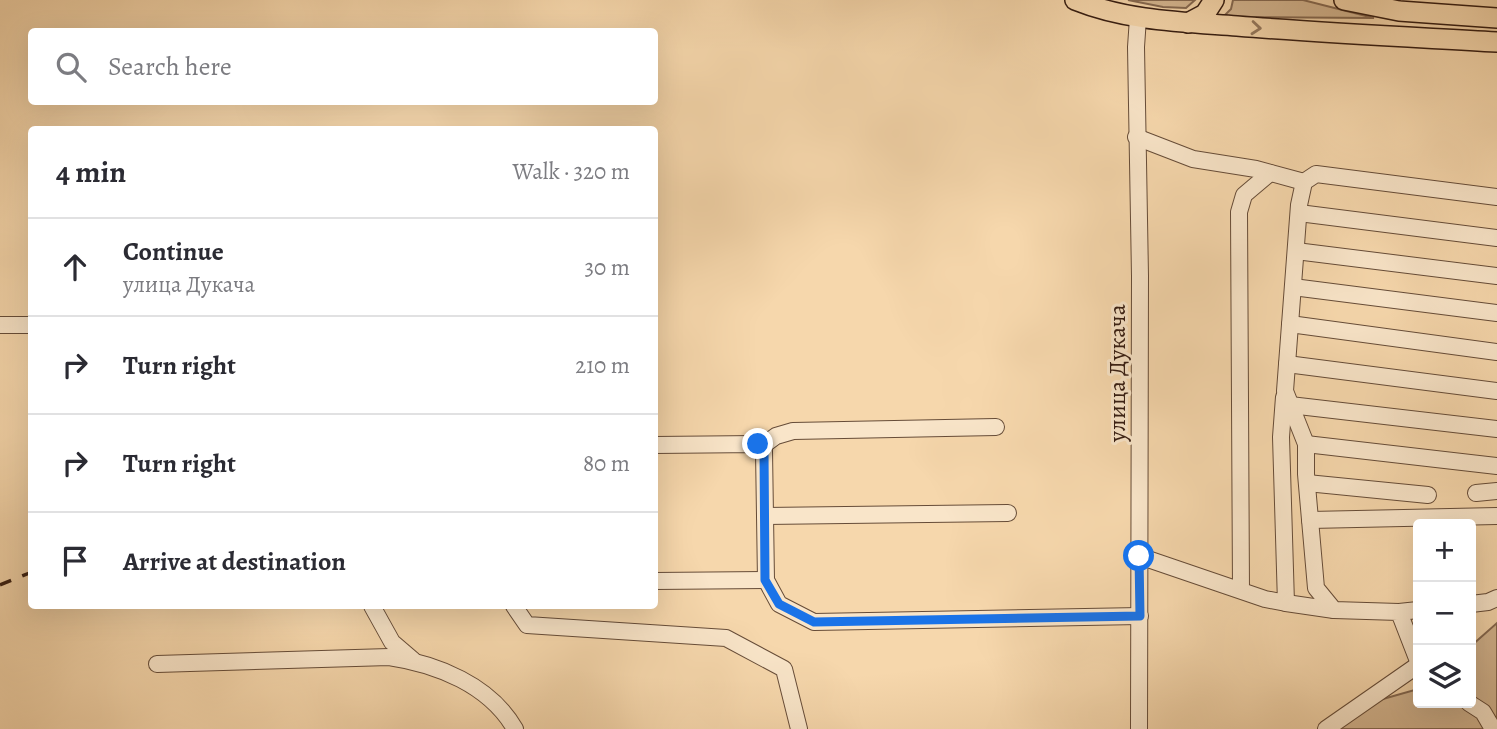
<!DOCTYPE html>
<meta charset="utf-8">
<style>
body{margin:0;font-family:Alegreya,serif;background:#f7f7f7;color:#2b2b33}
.controls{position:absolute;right:21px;bottom:21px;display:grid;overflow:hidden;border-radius:7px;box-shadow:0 7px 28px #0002}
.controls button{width:63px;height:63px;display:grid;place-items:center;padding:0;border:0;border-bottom:2px solid #e1e1e2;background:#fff;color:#2b2b33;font:35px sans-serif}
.stop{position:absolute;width:21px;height:21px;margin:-16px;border:5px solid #1a73e8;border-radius:50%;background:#fff}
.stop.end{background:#1a73e8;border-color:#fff;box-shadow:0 2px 7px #0008}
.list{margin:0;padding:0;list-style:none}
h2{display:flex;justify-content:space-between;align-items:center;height:91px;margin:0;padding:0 28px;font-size:30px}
h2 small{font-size:23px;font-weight:400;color:#7c7c81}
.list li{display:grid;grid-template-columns:46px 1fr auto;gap:21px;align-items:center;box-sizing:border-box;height:98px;padding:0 28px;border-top:2px solid #e1e1e2}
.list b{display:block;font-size:26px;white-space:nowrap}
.list p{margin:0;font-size:23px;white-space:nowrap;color:#7c7c81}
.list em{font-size:23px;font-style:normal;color:#7c7c81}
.icon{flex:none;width:38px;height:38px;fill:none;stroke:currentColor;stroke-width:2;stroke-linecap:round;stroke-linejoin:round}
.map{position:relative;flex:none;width:1497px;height:729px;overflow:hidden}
.search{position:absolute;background:#fff;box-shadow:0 7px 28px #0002;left:28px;top:28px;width:630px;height:77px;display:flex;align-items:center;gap:18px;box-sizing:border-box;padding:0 24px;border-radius:7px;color:#7c7c81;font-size:26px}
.panel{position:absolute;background:#fff;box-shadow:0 7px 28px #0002;left:28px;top:126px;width:630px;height:483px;border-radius:7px}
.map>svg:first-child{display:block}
.green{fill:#d5b792;stroke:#866a52;stroke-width:2}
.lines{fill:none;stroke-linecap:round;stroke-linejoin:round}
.minor-casing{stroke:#664c38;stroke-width:18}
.major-casing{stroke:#361d12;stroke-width:22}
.minor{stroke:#f9e5c9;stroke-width:16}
.major{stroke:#f6d7ac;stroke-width:19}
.rail{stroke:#361d12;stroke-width:3.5;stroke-dasharray:12 12;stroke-linecap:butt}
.oneway{stroke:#967a5f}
.route{stroke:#1a73e8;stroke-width:9}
.labels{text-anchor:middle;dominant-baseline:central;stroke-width:6;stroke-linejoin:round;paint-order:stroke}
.street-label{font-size:24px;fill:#361d12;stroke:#f9e5c9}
</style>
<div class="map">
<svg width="1497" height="729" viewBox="0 0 1497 729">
<rect width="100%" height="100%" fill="#f6d7ac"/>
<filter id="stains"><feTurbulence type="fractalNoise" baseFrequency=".00286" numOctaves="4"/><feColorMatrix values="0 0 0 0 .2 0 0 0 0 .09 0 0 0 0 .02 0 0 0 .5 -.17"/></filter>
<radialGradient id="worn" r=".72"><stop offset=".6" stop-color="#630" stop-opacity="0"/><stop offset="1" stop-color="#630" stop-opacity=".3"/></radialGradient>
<g class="green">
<path d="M1128,0H1195L1186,8L1163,7Z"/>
<path d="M1233,0H1303L1374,18L1223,17L1231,9Z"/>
<path d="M1497,623V729H1336L1376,701L1418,689V703H1471V646Z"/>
</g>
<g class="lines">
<g class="minor-casing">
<g id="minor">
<path d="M1138,18L1136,47L1140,276L1139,729"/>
<path d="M1136,137L1193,159L1256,169L1304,182"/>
<path d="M1299,213L1497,238"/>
<path d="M1296,251L1497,276"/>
<path d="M1293,287L1497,313"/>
<path d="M1290,324L1497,352"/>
<path d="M0,325H32"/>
<path d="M1287,364L1497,391"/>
<path d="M1290,405L1497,429"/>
<path d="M1306,444L1497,466"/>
<path d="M654,445L758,444L764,451L766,580L779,604L814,622L1140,616"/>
<path d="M761,447L776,436L793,431L996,427"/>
<path d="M1307,483L1428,495"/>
<path d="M1476,493L1497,491"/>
<path d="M765,516L1008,513"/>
<path d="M1310,520L1497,516"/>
<path d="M1139,556L1265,599L1286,603L1281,437L1284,397"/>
<path d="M654,581L766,580"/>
<path d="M1241,590L1239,212L1244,195L1270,173"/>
<path d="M1286,603L1334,610"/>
<path d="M1471,604L1488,602L1497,598"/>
<path d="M372,606L392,642L413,660"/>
<path d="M514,606L527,625L726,638L784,669L799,729"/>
<path d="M1399,612L1418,610"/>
<path d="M1418,661L1399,612L1334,610L1316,588L1306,474V444L1285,391L1299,205L1304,182L1316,174L1497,197"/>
<path d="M157,664L389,657C437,664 490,685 515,729"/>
<path d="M1469,703L1483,712L1493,729"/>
<path d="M1326,729L1418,665"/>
</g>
</g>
<g class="major-casing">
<g id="major">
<path d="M1075,0C1127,21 1182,22 1237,26C1323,33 1410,37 1497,42"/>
<path d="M1344,0L1399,11L1497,18"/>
<path d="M1188,23L1205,14L1214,0"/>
</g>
</g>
<use href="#minor" class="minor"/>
<use href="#major" class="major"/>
<path class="rail" d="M0,585L32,572"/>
</g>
<defs><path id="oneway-chevron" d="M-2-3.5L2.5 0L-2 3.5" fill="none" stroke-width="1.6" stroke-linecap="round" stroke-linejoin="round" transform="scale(1.75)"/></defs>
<use class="oneway" href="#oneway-chevron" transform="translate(1256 28) rotate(5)"/>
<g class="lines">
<path class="route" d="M758,444L764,451L765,580L779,604L814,622L1140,616L1139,556"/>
</g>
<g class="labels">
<g class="street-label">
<text transform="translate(1117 373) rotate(-90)">улица Дукача</text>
</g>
</g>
<rect width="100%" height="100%" filter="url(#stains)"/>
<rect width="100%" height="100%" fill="url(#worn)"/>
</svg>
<div class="controls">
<button>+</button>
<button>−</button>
<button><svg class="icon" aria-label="layers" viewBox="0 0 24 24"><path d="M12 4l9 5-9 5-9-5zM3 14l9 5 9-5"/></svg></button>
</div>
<div class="stop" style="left:1139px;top:556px"></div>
<div class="stop end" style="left:758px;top:444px"></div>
<div class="search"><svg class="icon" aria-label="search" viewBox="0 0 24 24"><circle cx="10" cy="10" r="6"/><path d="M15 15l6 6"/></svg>Search here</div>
<section class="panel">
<h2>4 min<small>Walk · 320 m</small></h2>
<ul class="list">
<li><svg class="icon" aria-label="ahead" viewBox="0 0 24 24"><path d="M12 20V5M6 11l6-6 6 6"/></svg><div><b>Continue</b><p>улица Дукача</p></div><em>30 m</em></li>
<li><svg class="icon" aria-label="right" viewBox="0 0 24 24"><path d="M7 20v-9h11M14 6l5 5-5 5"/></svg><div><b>Turn right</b></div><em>210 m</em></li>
<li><svg class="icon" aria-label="right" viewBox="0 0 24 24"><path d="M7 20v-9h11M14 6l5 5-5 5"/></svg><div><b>Turn right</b></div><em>80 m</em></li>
<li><svg class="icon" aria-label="arrive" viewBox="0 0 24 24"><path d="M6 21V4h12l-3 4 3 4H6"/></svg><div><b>Arrive at destination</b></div></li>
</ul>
</section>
</div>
